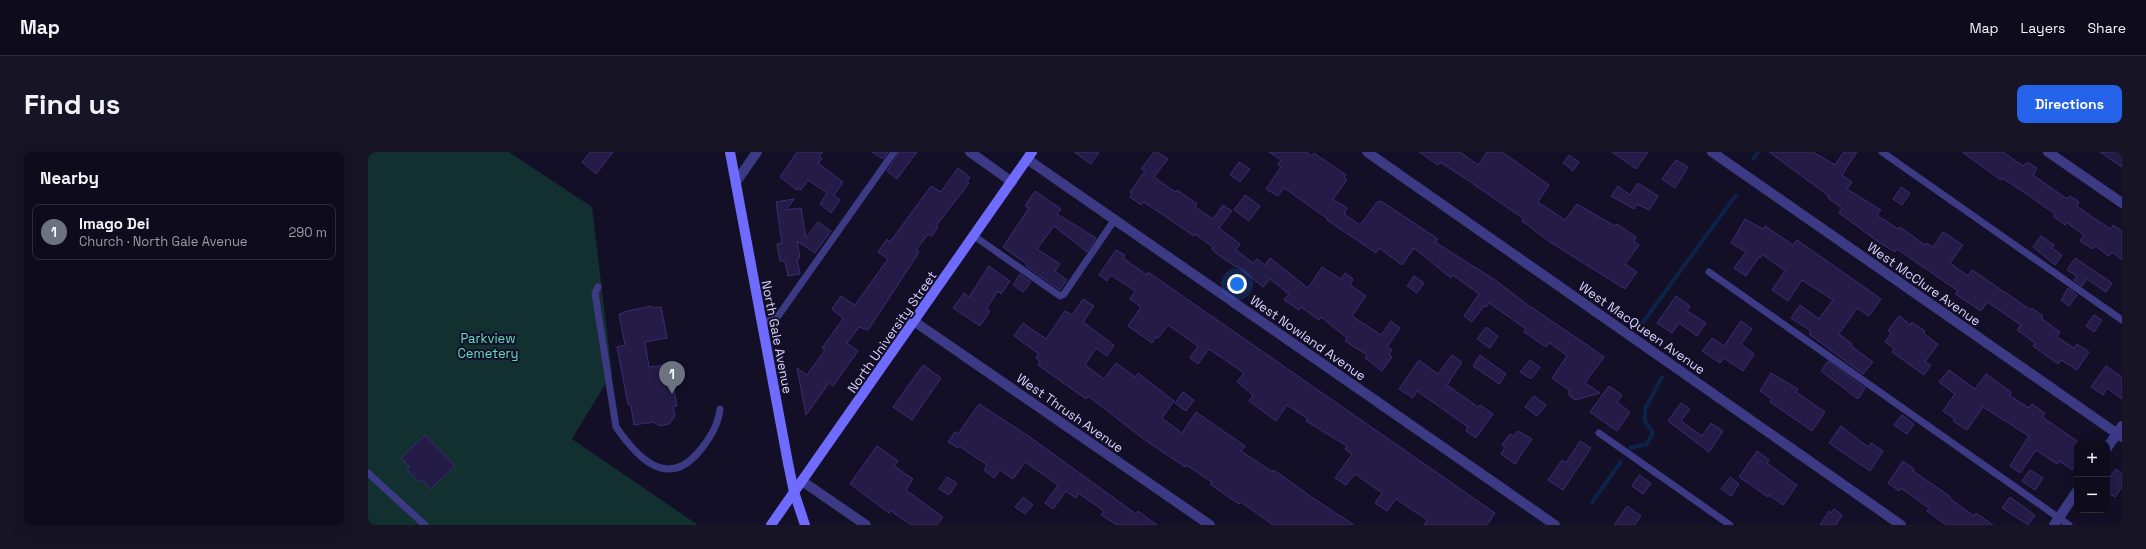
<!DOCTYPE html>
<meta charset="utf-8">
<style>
body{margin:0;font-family:"Space Grotesk",sans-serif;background:#171425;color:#f1f3f6}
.controls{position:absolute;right:12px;bottom:12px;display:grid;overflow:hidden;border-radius:8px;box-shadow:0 4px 16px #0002}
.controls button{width:36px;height:36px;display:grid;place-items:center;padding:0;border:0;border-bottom:1px solid #2e2b3b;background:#0e0b1c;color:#f1f3f6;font:20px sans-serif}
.you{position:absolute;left:869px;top:132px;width:14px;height:14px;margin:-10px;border:3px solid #fff;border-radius:50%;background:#1a73e8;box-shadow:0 0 0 6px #1a73e833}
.badge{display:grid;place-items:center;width:26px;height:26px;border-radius:50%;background:#2563eb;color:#fff;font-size:13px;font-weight:700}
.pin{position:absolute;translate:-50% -33px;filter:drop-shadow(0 1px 2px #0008)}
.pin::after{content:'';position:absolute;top:21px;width:14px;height:12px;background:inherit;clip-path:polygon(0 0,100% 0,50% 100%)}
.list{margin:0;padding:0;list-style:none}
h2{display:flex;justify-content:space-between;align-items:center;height:52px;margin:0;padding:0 16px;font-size:17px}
h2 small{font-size:13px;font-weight:400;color:#9b9ba3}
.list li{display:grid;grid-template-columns:26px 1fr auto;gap:12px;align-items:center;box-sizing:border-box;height:56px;margin:0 8px 8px;padding:0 8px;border:1px solid #2e2b3b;border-radius:8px}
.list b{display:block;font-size:15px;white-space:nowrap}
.list p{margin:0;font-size:13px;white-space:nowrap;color:#9b9ba3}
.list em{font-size:13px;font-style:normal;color:#9b9ba3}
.map{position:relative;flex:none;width:1754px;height:373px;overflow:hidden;border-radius:8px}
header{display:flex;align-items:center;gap:24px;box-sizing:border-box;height:56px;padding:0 20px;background:#0e0b1c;border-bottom:1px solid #2e2b3b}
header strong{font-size:19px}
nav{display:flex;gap:22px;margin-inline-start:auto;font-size:14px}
.intro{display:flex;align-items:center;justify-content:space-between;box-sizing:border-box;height:96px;padding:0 24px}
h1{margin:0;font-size:28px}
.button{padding:10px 18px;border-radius:8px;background:#2563eb;color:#fff;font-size:14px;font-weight:700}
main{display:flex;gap:24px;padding:0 24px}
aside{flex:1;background:#0e0b1c;border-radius:8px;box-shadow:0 4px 16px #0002}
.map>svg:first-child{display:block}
.green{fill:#12302f}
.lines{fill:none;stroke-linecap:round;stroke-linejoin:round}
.stream{stroke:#0c2248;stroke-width:4}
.building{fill:#241b47;stroke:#3b2d73}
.service{stroke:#3d3a85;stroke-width:7}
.minor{stroke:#3d3a85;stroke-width:10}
.tertiary{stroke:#3d3a85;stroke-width:10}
.secondary{stroke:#6f6bff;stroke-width:10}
.labels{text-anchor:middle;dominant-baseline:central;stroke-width:4;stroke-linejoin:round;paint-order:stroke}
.street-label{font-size:13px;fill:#d9d4ff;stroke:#130f26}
.park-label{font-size:13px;fill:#5fe0c0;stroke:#130f26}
</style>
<header>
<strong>Map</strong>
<nav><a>Map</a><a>Layers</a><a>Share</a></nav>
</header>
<div class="intro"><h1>Find us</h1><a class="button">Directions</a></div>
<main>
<aside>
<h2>Nearby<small></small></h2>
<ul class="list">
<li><span class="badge" style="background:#6b7280">1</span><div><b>Imago Dei</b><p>Church · North Gale Avenue</p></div><em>290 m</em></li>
</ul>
</aside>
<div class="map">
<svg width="1754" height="373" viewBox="0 0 1754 373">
<rect width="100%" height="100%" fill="#130f26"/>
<path class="green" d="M0,0H141L224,55L244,221L204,287L330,373H0Z"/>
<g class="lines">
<g class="stream">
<path d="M1385,7L1390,0"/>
<path d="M1275,170L1368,43"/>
<path d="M1262,296L1279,292L1285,280L1277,270V257L1294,225"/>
<path d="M1224,350L1253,310"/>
</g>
</g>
<g class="building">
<path d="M222,0H245L228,22L214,10Z"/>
<path d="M429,0H455L451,5L454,7L450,11L475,30L466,43L472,48L463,61L452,52L459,41L440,28L433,38L429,36V38L412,25Z"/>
<path d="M504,0H520L515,7Z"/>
<path d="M531,0H549L529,27L519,19Z"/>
<path d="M706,0H731L723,12Z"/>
<path d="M786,0H790L800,7L786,25L807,40L809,38L829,52L827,55L845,67L855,53L864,59L851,76L872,92L868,98L885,111L889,107L897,113L902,106L940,136L954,115L973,127L977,121L985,127L982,133L998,144L984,164L1013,183L1023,169L1032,176L1019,195L1024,198L1021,202L1024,205L1014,219L997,206L999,203L977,189L979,186L953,165L951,168L933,155L931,158L916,148L921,142L902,127L895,135L869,114L868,115L849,102L844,97L845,95L827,82L826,84L776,50L773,53L762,45L764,42L762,40L777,19L773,17Z"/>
<path d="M901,0H938L944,4L946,1L978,23L976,26L979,28L965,47L979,56L976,62L992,73L1010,49L1012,50L1013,49L1070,87L1067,90L1127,128L1157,151L1222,195L1236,205L1217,231L1232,241L1207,248L1201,243V238L1184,226L1199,204L1182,191L1178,195L1156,180L1158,177L1121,151L1118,155L1116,154L1104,170L1096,164L1111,142L1085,123L1083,126L1046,96L1034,113L1011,96L1008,101L959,68L960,67L916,36L910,44L898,37L913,15L910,12L913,8Z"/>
<path d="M1051,0H1092L1110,13L1119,0H1134L1181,33L1170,50L1197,68L1209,52L1247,74L1249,72L1268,85L1266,89L1271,93L1257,112L1269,120L1257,137L1182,90L1154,69L1156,67L1098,27L1072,10L1070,13Z"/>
<path d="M1244,0H1280L1268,17Z"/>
<path d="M1401,0H1445L1467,13L1476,0H1489L1474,23L1484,30L1479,37L1513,58L1509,63L1530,77L1532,75L1557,93L1558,91L1565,95L1575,80L1595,93L1582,111L1600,124L1604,118L1663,158L1664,156L1675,164L1673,166L1692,180L1689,185L1706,196L1709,192L1721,200L1709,218L1693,208L1690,212L1665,194L1667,191L1649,178L1653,173L1621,151L1619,150L1613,159L1587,142L1590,139L1529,97L1527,100L1512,91L1471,61L1474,56L1460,46L1461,44Z"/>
<path d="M1594,0H1635L1655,14L1659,10L1669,16L1665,23L1699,47L1702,44L1711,50L1709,54L1727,67L1743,77L1745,73L1754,79V108L1744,100L1741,104L1727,94L1725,97L1712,89L1716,83L1699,71L1697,73L1685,64L1687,62L1654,39L1634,26L1633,28Z"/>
<path d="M1732,0H1754V15Z"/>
<path d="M1201,3L1211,10L1205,19L1195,11Z"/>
<path d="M1308,8L1320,15L1307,36L1294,27Z"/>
<path d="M871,10L882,17L872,30L862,23Z"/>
<path d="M590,16L602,25L599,30L601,31L568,74L570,75L564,84L560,82L548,98L551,100L548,105L500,178L491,175L479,191L490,199L465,234L461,231L438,263L429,216L439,223L457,198L454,196L475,167L464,157L473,144L487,153L520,107L510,100L519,87L522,90L563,34L573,40Z"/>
<path d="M1270,31L1290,44L1281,58L1269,52L1266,57L1243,44L1250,34L1262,43Z"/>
<path d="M1533,35L1542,41L1534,53L1525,47Z"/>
<path d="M667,39L693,57L689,62L728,86L719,100L686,74L669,97L692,112L687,119L699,128L692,138L658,114L659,112L635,95L661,56L657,54Z"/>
<path d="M877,43L892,54L881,69L866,58Z"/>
<path d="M426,47L418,58L433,56L438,86L450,70L463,79L447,101L429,89L432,106L429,107L432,122L420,124L417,109H412L409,92L414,91L408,50Z"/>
<path d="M1377,67L1395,77L1397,74L1425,93L1429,88L1513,147L1501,164L1489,156L1471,182L1484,192L1483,194L1505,210L1495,222L1441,182L1443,179L1423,166L1432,153L1451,167L1465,148L1434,128L1420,149L1404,138L1417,119L1395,103L1392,106L1391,105L1378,124L1366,116L1378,100L1363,91Z"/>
<path d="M1673,84L1686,93L1684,96L1694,103L1687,113L1665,95Z"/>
<path d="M748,98L757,103L755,106L779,123L780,120L1127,361L1119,373H1056L1059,368L1028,347L1019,359L1007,351L1014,341L987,322L978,333L967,326L984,302L977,297L979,294L938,269L940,267L919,253L908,269L881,249L885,243L869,230L876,221L841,197L830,212L822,206L830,194L800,173L790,186L788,185L784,191L760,174L773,155L762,147L767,139L743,123L739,129L731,123Z"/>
<path d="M1707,106L1744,131L1738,140L1719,127L1714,134L1706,128L1709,124L1699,118Z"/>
<path d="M621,114L642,129L633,142L630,139L618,157L622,159L612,174L585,156L596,141L601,145Z"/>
<path d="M652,122L663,130L655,140L645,133Z"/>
<path d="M1046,124L1056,131L1049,141L1039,134Z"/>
<path d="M1700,136L1709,143L1701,154L1693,148Z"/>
<path d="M1308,144L1322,154L1319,159L1338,171L1329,184L1311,171L1304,181L1289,171Z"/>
<path d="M715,147L726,154L715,170L746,193L739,204L728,196L717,213L736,227L748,211L767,225L770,221L806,249L794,266L814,281L828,260L877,294L873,299L905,320L906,318L945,346L986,373H905L873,350L871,352L856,342L842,332L844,330L818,313L817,315L777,288L720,244L718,247L670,213L672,209L668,206L671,202L646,184L655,171L678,187L697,159L704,163Z"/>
<path d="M283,154L284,156L293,155L299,186L277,190L281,215L301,213L309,254L305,255L307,264L301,272L292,274L285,270L266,273L263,254L260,252L249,195L257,193L251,162L255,161V160Z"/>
<path d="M1726,163L1734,168L1726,180L1718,174Z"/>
<path d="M1531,164L1543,173L1544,170L1557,179L1555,181L1570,192L1557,210L1563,213L1556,223L1524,200L1526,196L1517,190L1523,181L1520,179Z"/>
<path d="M1373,169L1384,177L1373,192L1386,202L1375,219L1356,206L1352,211L1334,199L1344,186L1356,194Z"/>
<path d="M1118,175L1130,184L1122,196L1109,187Z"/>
<path d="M1084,203L1094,210L1079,233L1110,255L1112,253L1125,262L1108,286L1098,279L1100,275L1049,239L1045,246L1031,237L1051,208L1070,222Z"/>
<path d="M1112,203L1138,222L1131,232L1105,214Z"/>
<path d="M1162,208L1172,215L1163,227L1152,220Z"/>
<path d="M1460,209L1497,236L1490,247L1453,219Z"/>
<path d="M555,213L573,226L544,268L525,255Z"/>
<path d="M1738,214L1754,225V247L1739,236L1735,243L1723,235Z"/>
<path d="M1581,218L1607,237L1618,222L1643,240L1642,244L1661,256L1664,252L1677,261L1674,265L1709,289V311L1704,318L1691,309L1689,312L1668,298L1652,321L1642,314L1661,284L1615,255L1599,278L1585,269L1587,267L1575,259L1587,242L1571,230Z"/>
<path d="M1403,221L1430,237L1428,240L1457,260L1444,279L1402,250L1404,247L1392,239Z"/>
<path d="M1241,234L1254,243L1249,250L1262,260L1249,279L1222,260Z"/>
<path d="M815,240L826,248L818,259L807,251Z"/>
<path d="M1166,244L1178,253L1169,264L1157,255Z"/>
<path d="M1313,251L1322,257L1313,269L1334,284L1343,271L1355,279L1341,300L1300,269Z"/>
<path d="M611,252L659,283L768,362L770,359L789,373H749L733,363L736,359L710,341L708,346L698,339L685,357L677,351L690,333L657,310L645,327L632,318L626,326L616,318L619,313L591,294L590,296L580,290L587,280L590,282Z"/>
<path d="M1534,263L1546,272L1539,282L1526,273Z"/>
<path d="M1473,274L1500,295L1503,291L1515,299L1502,319L1461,291Z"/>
<path d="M1150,279L1164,287L1147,312L1133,302L1137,295L1134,293L1142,282L1146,284Z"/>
<path d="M57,283L87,314L63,337L54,328L51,330L39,318L42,315L33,306Z"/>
<path d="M1212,289L1223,296L1195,338L1180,328L1194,308L1198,311Z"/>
<path d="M509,294L530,309L526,314L545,327L538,338L575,365L569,373H543L523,359L521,361L482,332Z"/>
<path d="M1389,299L1401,308L1399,311L1429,333L1415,353L1401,343L1400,345L1371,325Z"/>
<path d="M1535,309L1546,317L1545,319L1580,343L1584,348L1606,364L1608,361L1625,373H1578L1559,359L1561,356L1533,336L1531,339L1520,331Z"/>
<path d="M1748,317L1754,321V335L1747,345L1739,340V329Z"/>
<path d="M1662,318L1675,326L1667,338L1654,329Z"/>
<path d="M1271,323L1283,331L1275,342L1264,334Z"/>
<path d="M579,325L589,331L581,343L571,337Z"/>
<path d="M1362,325L1371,332L1363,344L1353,337Z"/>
<path d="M655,345L665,353L657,362L647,355Z"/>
<path d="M1642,345L1667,363L1660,373L1634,356Z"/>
<path d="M1259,354L1273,364L1267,373H1246Z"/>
<path d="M1466,357L1474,363L1468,373H1452L1461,359L1463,361Z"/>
</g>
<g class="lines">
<g class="service">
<path d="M1514,0L1754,168"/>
<path d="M606,84L692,144L696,142L747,67"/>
<path d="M1341,120L1701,373"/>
<path d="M230,135L227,141L248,275C271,308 301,339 334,296C343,284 350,273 352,257"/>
<path d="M394,170L408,167L526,0"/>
<path d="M1231,281L1362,373"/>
<path d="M0,321L57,373"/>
</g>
<g class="minor">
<path d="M602,0L644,30"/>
<path d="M999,0L1533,373"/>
<path d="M1680,0L1754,51"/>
<path d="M659,7L1187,373"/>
<path d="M368,30L389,0"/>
<path d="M547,170L842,373"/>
<path d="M1739,296L1754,274"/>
<path d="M434,329L498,373"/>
<path d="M1686,373L1709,339"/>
</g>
<path class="tertiary" d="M1344,0L1754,285"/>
<g class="secondary">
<path d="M362,0L420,311L426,340L437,373"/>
<path d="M403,373L664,0"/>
</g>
</g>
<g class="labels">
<g class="street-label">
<text transform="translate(1556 132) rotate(35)">West McClure Avenue</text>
<text transform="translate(1274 176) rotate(35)">West MacQueen Avenue</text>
<text transform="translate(524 180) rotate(-55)">North University Street</text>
<text transform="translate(409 185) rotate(79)">North Gale Avenue</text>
<text transform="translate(940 186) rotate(35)">West Nowland Avenue</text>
<text transform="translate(702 261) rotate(35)">West Thrush Avenue</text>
</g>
<g class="park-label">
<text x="120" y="186">Parkview<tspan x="120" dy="15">Cemetery</tspan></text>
</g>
</g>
</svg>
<div class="controls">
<button>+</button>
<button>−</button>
</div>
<div class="you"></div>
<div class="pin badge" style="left:304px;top:242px;background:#6b7280">1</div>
</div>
</main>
